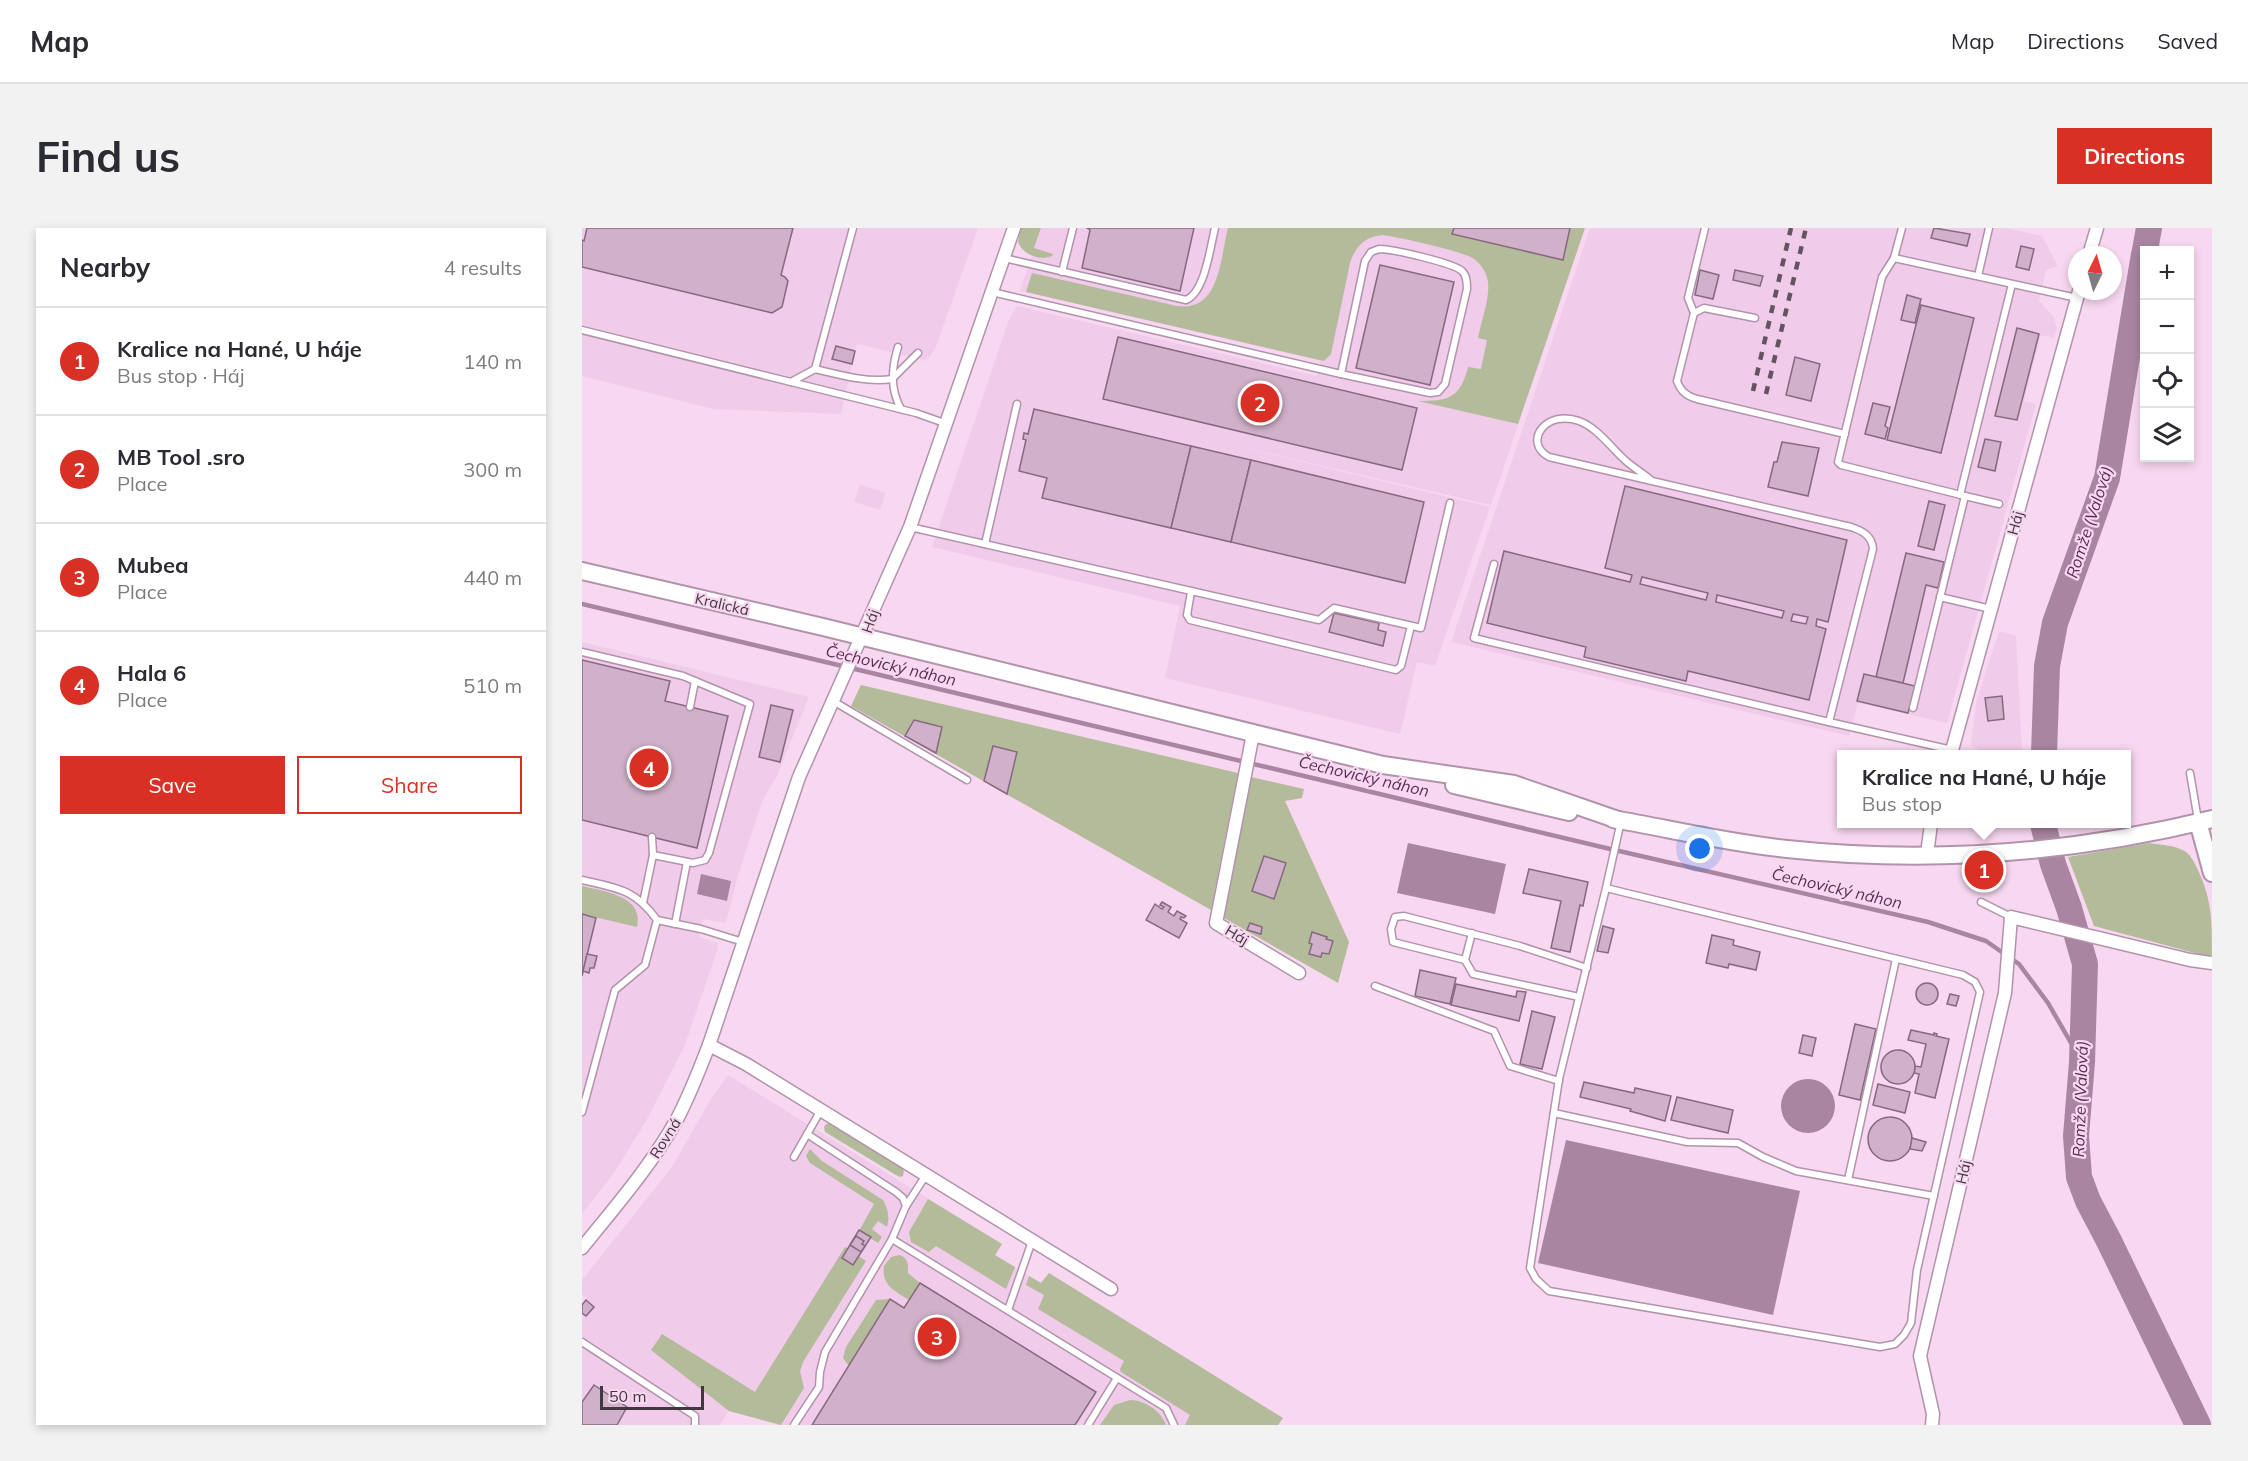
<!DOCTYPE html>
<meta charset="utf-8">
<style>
body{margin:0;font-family:Mulish,sans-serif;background:#f2f2f3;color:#2b2b33}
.controls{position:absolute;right:18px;top:18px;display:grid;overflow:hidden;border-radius:0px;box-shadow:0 3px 9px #0003}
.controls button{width:54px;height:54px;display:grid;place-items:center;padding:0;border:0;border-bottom:2px solid #e1e1e2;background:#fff;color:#2b2b33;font:30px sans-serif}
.compass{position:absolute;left:1486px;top:18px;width:54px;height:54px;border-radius:50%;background:#fff;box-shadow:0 3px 9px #0003;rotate:5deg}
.scale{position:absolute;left:18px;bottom:15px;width:104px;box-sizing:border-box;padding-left:6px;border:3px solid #423640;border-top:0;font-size:16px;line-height:21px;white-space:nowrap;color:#423640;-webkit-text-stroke:4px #f8d8f1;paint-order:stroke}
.you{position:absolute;left:1118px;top:621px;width:21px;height:21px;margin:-15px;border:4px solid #fff;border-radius:50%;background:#1a73e8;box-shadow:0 0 0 9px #1a73e833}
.badge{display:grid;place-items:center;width:39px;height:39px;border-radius:50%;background:#d93025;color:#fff;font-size:20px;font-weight:700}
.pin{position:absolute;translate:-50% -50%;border:3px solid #fff;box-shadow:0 2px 6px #0006}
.popup{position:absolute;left:1255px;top:522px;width:294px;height:78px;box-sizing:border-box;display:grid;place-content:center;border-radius:0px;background:#fff;filter:drop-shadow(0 2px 4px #0005);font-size:20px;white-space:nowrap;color:#7c7c81}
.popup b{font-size:22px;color:#2b2b33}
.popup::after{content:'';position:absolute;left:50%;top:100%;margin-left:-12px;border:12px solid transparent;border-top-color:#fff}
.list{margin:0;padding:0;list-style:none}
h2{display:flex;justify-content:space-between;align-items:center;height:78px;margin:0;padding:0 24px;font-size:26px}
h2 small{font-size:20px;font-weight:400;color:#7c7c81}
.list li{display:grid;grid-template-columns:39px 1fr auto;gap:18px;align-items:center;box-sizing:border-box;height:108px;padding:0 24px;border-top:2px solid #e1e1e2}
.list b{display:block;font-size:22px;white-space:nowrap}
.list p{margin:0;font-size:20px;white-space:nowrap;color:#7c7c81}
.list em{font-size:20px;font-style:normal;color:#7c7c81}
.actions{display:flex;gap:12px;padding:18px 24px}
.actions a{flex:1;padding:14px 0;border:2px solid #d93025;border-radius:0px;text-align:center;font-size:21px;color:#d93025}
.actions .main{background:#d93025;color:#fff}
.icon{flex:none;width:33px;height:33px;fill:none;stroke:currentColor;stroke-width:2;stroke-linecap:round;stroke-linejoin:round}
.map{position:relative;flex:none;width:1630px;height:1197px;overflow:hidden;border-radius:0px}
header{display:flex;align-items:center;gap:36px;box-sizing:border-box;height:84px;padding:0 30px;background:#fff;border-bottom:2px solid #e1e1e2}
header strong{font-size:28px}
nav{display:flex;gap:33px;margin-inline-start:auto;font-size:21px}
.intro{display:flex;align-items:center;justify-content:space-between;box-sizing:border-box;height:144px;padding:0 36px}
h1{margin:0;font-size:42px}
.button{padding:15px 27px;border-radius:0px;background:#d93025;color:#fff;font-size:21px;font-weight:700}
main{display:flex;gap:36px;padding:0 36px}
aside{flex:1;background:#fff;border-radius:0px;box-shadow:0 3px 9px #0003}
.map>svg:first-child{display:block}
.built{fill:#f1cbea}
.green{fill:#b3bb9a}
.water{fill:#a985a2}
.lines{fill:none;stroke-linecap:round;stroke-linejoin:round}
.stream{stroke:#a985a2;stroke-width:4.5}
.river{stroke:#a985a2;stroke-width:26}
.building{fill:#d0b1c9;stroke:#866980;stroke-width:1.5;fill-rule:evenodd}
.lane-casing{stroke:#b193ab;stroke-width:9}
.street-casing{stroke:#b193ab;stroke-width:15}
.secondary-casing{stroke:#b193ab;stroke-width:20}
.lane{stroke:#fff;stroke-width:6}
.street{stroke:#fff;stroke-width:12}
.secondary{stroke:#fff;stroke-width:16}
.rail{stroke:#645461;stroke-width:4.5;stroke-dasharray:8 8;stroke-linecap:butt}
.labels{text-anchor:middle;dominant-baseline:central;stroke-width:4.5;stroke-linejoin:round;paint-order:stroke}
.street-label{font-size:15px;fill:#423640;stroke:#f8d8f1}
.water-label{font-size:16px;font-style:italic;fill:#5b2c54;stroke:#f8d8f1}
</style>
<header>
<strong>Map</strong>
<nav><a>Map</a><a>Directions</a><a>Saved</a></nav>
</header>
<div class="intro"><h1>Find us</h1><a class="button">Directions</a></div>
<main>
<aside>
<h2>Nearby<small>4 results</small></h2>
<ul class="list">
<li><span class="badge">1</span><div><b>Kralice na Hané, U háje</b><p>Bus stop · Háj</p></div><em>140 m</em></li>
<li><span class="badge">2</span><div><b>MB Tool .sro</b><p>Place</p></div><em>300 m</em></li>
<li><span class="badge">3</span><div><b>Mubea</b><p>Place</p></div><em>440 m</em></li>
<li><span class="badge">4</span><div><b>Hala 6</b><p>Place</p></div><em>510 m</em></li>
</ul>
<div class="actions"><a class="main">Save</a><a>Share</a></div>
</aside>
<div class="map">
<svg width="1630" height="1197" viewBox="0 0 1630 1197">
<rect width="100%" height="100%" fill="#f8d8f1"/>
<g class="built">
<path d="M0,0H396L354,119L345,133L275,116L259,186L131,181L0,148Z"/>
<path d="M459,0H1003L909,277L616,209L908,279L853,438L835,434L818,506L583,450L598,378L350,319L426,94L435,78L735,148L738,133L438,63Z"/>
<path d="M1008,0H1423L1460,8L1476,38L1464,42L1457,73L1472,89L1475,100L1472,110L1459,107L1442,173L1454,176L1365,495L1276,475L1267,508L869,414Z"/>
<path d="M278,256L304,265L298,282L272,274Z"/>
<path d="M1417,403L1434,408L1440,523L1426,526H1404L1389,517L1394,475Z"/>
<path d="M0,414L227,469L195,548L181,571L157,644L144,695L121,691L117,709L136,715L135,723L103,817L64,893L32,945L0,986Z"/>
<path d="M146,847L420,1016L413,1027L459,1055L467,1045L701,1190L696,1197H195L196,1195L147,1183L138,1197H0V1075L4,1070L0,1066V1052L90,939L130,869Z"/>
</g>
<g class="green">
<path d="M439,0H459L452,20L471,26L470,28C458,33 441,27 436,14Z"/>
<path d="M646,0H872L870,5L981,31L988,0H1003L936,196L836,173C866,173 878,171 886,139L899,141L905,112L896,110C899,93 908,71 906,54C905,45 899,36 892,31C881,23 816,9 801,7C783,8 773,19 768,35L749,126L742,133L444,64L450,45L595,78C638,84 638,31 646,0Z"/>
<path d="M279,457L656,545L629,682L269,478Z"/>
<path d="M669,549L722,561L720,570L703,573L767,714L756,755L642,690Z"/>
<path d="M1567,615C1579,617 1594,617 1604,624C1609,628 1612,634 1615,640C1630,671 1630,692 1630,727L1624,728L1512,698L1486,629Z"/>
<path d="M0,658C21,663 63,668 55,699L0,686Z"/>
<path d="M258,894L315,929L322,943L321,948L318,949L314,947L243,904L242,899L244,896Z"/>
<path d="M228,921L240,933L301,972C306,982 308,988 305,999L296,993L290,1001L300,1009L296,1015L277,1003L292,976L228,935L224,928Z"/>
<path d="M346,971L420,1016L413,1027L433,1039L424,1061L354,1018L347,1024L329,1014L327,1004Z"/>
<path d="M263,1019L284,1033L221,1134L218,1143L222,1160L199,1197L147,1183L69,1122L80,1106L173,1164Z"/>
<path d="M318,1027C327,1031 326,1037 326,1045L338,1055L327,1072C313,1063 299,1057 302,1038L309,1029Z"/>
<path d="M467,1045L701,1190L696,1197H603L608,1187L539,1144L538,1141L542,1133L456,1081L462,1067L444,1057L447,1048L459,1055Z"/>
<path d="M308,1071L267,1138L261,1130L264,1119L294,1072Z"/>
<path d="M548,1172C563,1172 579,1183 584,1197H518L532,1177Z"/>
</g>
<g class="water">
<path d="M826,615L924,636L913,686L815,665Z"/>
<path d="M119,646L149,653L145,673L115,666Z"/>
<circle cx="1226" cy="878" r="27"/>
<path d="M984,912L1218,963L1191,1087L956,1035Z"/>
</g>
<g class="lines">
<path class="stream" d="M0,376L1024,620L1346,694L1404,713L1437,736L1466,775L1500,834"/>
<g class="river">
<path d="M1563,22L1567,0"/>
<path d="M1462,526L1465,438L1473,395L1525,250L1562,26"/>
<path d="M1461,596L1471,636L1487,680L1503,736L1500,834L1494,908L1497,949L1506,973L1527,1013L1616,1197"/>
</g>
</g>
<g class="building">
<path d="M5,0H211L199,47L203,49L206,53L200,79L190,85L0,39V12L2,13Z"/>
<path d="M505,0H612L598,63L500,40L508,2Z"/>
<path d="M872,0H988L981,32L870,6Z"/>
<path d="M1352,0L1388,6L1385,18L1349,10Z"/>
<path d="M1439,18L1452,21L1447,42L1434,39Z"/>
<path d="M798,37L872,54L848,157L774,140Z"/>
<path d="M1118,42L1137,47L1131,71L1113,67Z"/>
<path d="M1153,42L1181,48L1178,58L1151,52Z"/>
<path d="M1325,67L1339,71L1333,95L1319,92Z"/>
<path d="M1339,77L1392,90L1359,225L1305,212Z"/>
<path d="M1435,100L1457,106L1435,192L1413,188Z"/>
<path d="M536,109L835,180L820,242L521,171Z"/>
<path d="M254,118L273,123L270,136L250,131Z"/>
<path d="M1213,129L1238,136L1229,173L1204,167Z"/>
<path d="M1291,175L1308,179L1303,198L1306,200L1303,211L1283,206Z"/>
<path d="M452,181L609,218L589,300L460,270L465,250L437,243L444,212L441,211L442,205L446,206Z"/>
<path d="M1403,211L1419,214L1413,243L1396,239Z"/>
<path d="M1200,214L1237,220L1226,268L1186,259L1192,234H1195Z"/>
<path d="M609,218L669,232L649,314L589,300Z"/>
<path d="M669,232L842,274L823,355L649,314Z"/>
<path d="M1043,258L1265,312L1246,394L1235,391L1234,398L1244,401L1227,472L1106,443L1104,453L1002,429L1004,419L905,395L922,323L1048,354L1050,347L1023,340ZM1060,349L1126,365L1124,372L1058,356ZM1135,367L1202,383L1200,390L1134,374ZM1211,386L1226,389L1224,396L1209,393Z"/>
<path d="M1347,273L1363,277L1352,322L1336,318Z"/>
<path d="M1324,325L1362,334L1356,360L1344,357L1321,455L1294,449Z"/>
<path d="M752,385L797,395L796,402L804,404L801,418L747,404Z"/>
<path d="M0,432L88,453L83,473L146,488L115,620L0,592Z"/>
<path d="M1282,446L1333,458L1326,485L1275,473Z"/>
<path d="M1420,468L1422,491L1406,493L1403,470Z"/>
<path d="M189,477L211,482L198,534L177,529Z"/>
<path d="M332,492L360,499L354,525L323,508Z"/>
<path d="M411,518L435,524L425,566L402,553Z"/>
<path d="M682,628L704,635L692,671L670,663Z"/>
<path d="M947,641L1006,654L1001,678L998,677L988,724L969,720L979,673L941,665Z"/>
<path d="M580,674L589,679L586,684L592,688L595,683L604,688L602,690L599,689L598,691L605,695L597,710L564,692L573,676L580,681L582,679L578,677Z"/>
<path d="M0,686L14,690L0,748Z"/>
<path d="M668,695L680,699L679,706L665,702Z"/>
<path d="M1021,698L1032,701L1026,725L1015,723Z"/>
<path d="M730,704L745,709L744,711L751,713L747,726L740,725L739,729L727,726L730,716L727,715Z"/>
<path d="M1130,707L1152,712L1151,717L1178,724L1174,742L1147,736L1146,740L1124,735Z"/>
<path d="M5,726L15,728L12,740H8L7,745L1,743Z"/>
<path d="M838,742L874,750L868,776L833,768Z"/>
<circle cx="1345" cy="766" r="11"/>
<path d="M874,756L934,769L935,763L944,764L937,793L869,777Z"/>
<path d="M1368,766L1377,768L1374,778L1365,776Z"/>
<path d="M950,783L973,789L960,841L938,836Z"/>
<path d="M1273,796L1294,801L1278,872L1257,867Z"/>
<path d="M1329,802L1352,807V805L1355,806L1354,808L1367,811L1353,870L1333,865L1337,846L1332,845L1333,838L1339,839L1344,816L1326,812Z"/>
<path d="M1221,807L1234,810L1230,828L1217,825Z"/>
<circle cx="1316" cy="839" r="17"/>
<path d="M1002,854L1052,865L1053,860L1089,868L1083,893L1048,883L1049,881L998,869Z"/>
<path d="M1296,856L1328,864L1323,885L1291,877Z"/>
<path d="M1095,869L1151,882L1146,905L1089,892Z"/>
<circle cx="1308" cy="911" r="22"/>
<path d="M1330,910L1344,914L1340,923L1328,921Z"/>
<path d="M277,1002L289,1009L271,1037L260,1030Z"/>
<path d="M274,1008L282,1013L280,1016L283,1018L279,1024L268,1017Z"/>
<path d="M338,1055L514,1164L493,1197H230L308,1071L322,1080Z"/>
<path d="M4,1072L12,1079L4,1088L0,1085V1077Z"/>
<path d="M12,1157L45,1179L35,1197H0V1174Z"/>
</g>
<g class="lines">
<g class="lane-casing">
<g id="lane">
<path d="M1320,0L1312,30L1300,49L1256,234L1259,237L1383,268L1331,480"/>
<path d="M797,21C811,21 871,35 880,43C885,48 885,55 885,61L863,156L856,164L848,165L759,146L783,33L789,24Z"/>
<path d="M422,30L604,72C623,64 628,20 633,0"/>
<path d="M1312,30L1495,70"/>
<path d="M480,44L491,0"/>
<path d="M1396,48L1407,0"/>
<path d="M410,64L759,146"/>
<path d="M1112,85L1106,70L1123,0"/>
<path d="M1173,90L1122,80L1112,85L1095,153C1099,164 1105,168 1115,171L1263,206"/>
<path d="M0,102L209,154L233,141C258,147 286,155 310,151L336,125"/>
<path d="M316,119C309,141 308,161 319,181"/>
<path d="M233,141L271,0"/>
<path d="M209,154L334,185L365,196"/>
<path d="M1070,253L967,229C940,214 964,181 997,193C1016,200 1029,220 1044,233C1052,240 1062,246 1070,253L1269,299C1281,303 1290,308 1291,321L1247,494L1370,522"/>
<path d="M1378,267L1430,56"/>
<path d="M1383,268L1417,276"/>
<path d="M328,299L737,392L752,380L839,400L868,275"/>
<path d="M403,316L435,176"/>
<path d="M912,336L892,410L1247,494"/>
<path d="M609,364L605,387L608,392L814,442L819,438L829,398"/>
<path d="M1358,369L1409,381"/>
<path d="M0,424L101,448L168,476L127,625L123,632L111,635L71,627L61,675"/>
<path d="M251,473L385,552"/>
<path d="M108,479L113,453"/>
<path d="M1608,545L1616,592"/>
<path d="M70,609L71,627"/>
<path d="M0,652C35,660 53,661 75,692L63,737L33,762L0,884"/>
<path d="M1024,660L977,851L948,1040L954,1051L967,1063L1298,1119L1313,1116L1322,1107L1329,1095L1335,1042L1398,764L1393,754L1381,747L1024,660L1039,593"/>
<path d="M1399,674L1429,689"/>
<path d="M75,692L119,701L161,714"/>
<path d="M93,696L105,634"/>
<path d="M883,732L890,705"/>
<path d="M793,758L912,803L928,838L977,853"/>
<path d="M997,769L891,746L883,732L811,714L809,701L813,689L822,688L938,718L1005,740"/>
<path d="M972,885L1105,914L1156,915L1181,929L1214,943L1352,968"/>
<path d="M212,929L239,882"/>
<path d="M1266,952L1314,731"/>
<path d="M324,978L344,947"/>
<path d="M310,1011L584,1180L592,1197"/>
<path d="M426,1082L450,1013"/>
<path d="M0,1114L113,1188V1197"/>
<path d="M212,1197L237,1159L238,1144L243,1124L310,1011L324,978L321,970L314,964L225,906"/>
<path d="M506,1197L535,1150"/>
</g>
</g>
<g class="street-casing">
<g id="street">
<path d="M1507,27L1515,0"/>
<path d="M671,506L634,695L717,745"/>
<path d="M1369,526L1497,63"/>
<path d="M1345,626L1349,596"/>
<path d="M127,817L164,836L529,1061"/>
<path d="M0,1020C33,979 68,939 94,893C107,869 117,843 127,817L217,549L328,299L432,0"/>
<path d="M1350,1197L1351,1186L1338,1128L1423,765L1429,689L1608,732L1630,735"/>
</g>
</g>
<g class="secondary-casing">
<g id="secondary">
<path d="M0,343L241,399L801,537L932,556L1039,593"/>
<path d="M872,557L987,584"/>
<path d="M1031,591C1089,601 1146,615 1205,621C1347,636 1492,625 1630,591"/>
<path d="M1616,594L1630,645"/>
</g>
</g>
<use href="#lane" class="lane"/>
<use href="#street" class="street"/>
<use href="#secondary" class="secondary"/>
<g class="rail">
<path d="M1171,163L1209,0"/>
<path d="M1184,166L1224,0"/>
</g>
</g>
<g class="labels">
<g class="street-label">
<text transform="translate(1433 295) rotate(-75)">Háj</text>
<text transform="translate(140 376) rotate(13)">Kralická</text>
<text transform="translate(288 393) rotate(-71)">Háj</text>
<text transform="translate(655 707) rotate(31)">Háj</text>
<text transform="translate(83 910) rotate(-58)">Rovná</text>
<text transform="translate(1381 944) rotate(-77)">Háj</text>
</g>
<g class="water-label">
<text transform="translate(1507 294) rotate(-72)">Romže (Valová)</text>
<text transform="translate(309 437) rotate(13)">Čechovický náhon</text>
<text transform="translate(782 548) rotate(13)">Čechovický náhon</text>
<text transform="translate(1255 660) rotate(13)">Čechovický náhon</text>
<text transform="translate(1498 871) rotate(-88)">Romže (Valová)</text>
</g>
</g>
</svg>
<div class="controls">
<button>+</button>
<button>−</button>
<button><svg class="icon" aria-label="locate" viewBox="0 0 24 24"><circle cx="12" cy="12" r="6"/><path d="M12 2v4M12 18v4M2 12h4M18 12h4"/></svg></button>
<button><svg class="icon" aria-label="layers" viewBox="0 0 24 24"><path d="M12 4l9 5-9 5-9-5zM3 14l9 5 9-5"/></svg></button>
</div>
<svg class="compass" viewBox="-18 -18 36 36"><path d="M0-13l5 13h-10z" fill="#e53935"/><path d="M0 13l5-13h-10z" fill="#7c7c81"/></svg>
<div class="scale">50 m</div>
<div class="you"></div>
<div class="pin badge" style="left:1402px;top:642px">1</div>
<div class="popup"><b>Kralice na Hané, U háje</b>Bus stop</div>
<div class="pin badge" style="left:678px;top:175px">2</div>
<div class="pin badge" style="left:355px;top:1109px">3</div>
<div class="pin badge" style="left:67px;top:540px">4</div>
</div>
</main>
